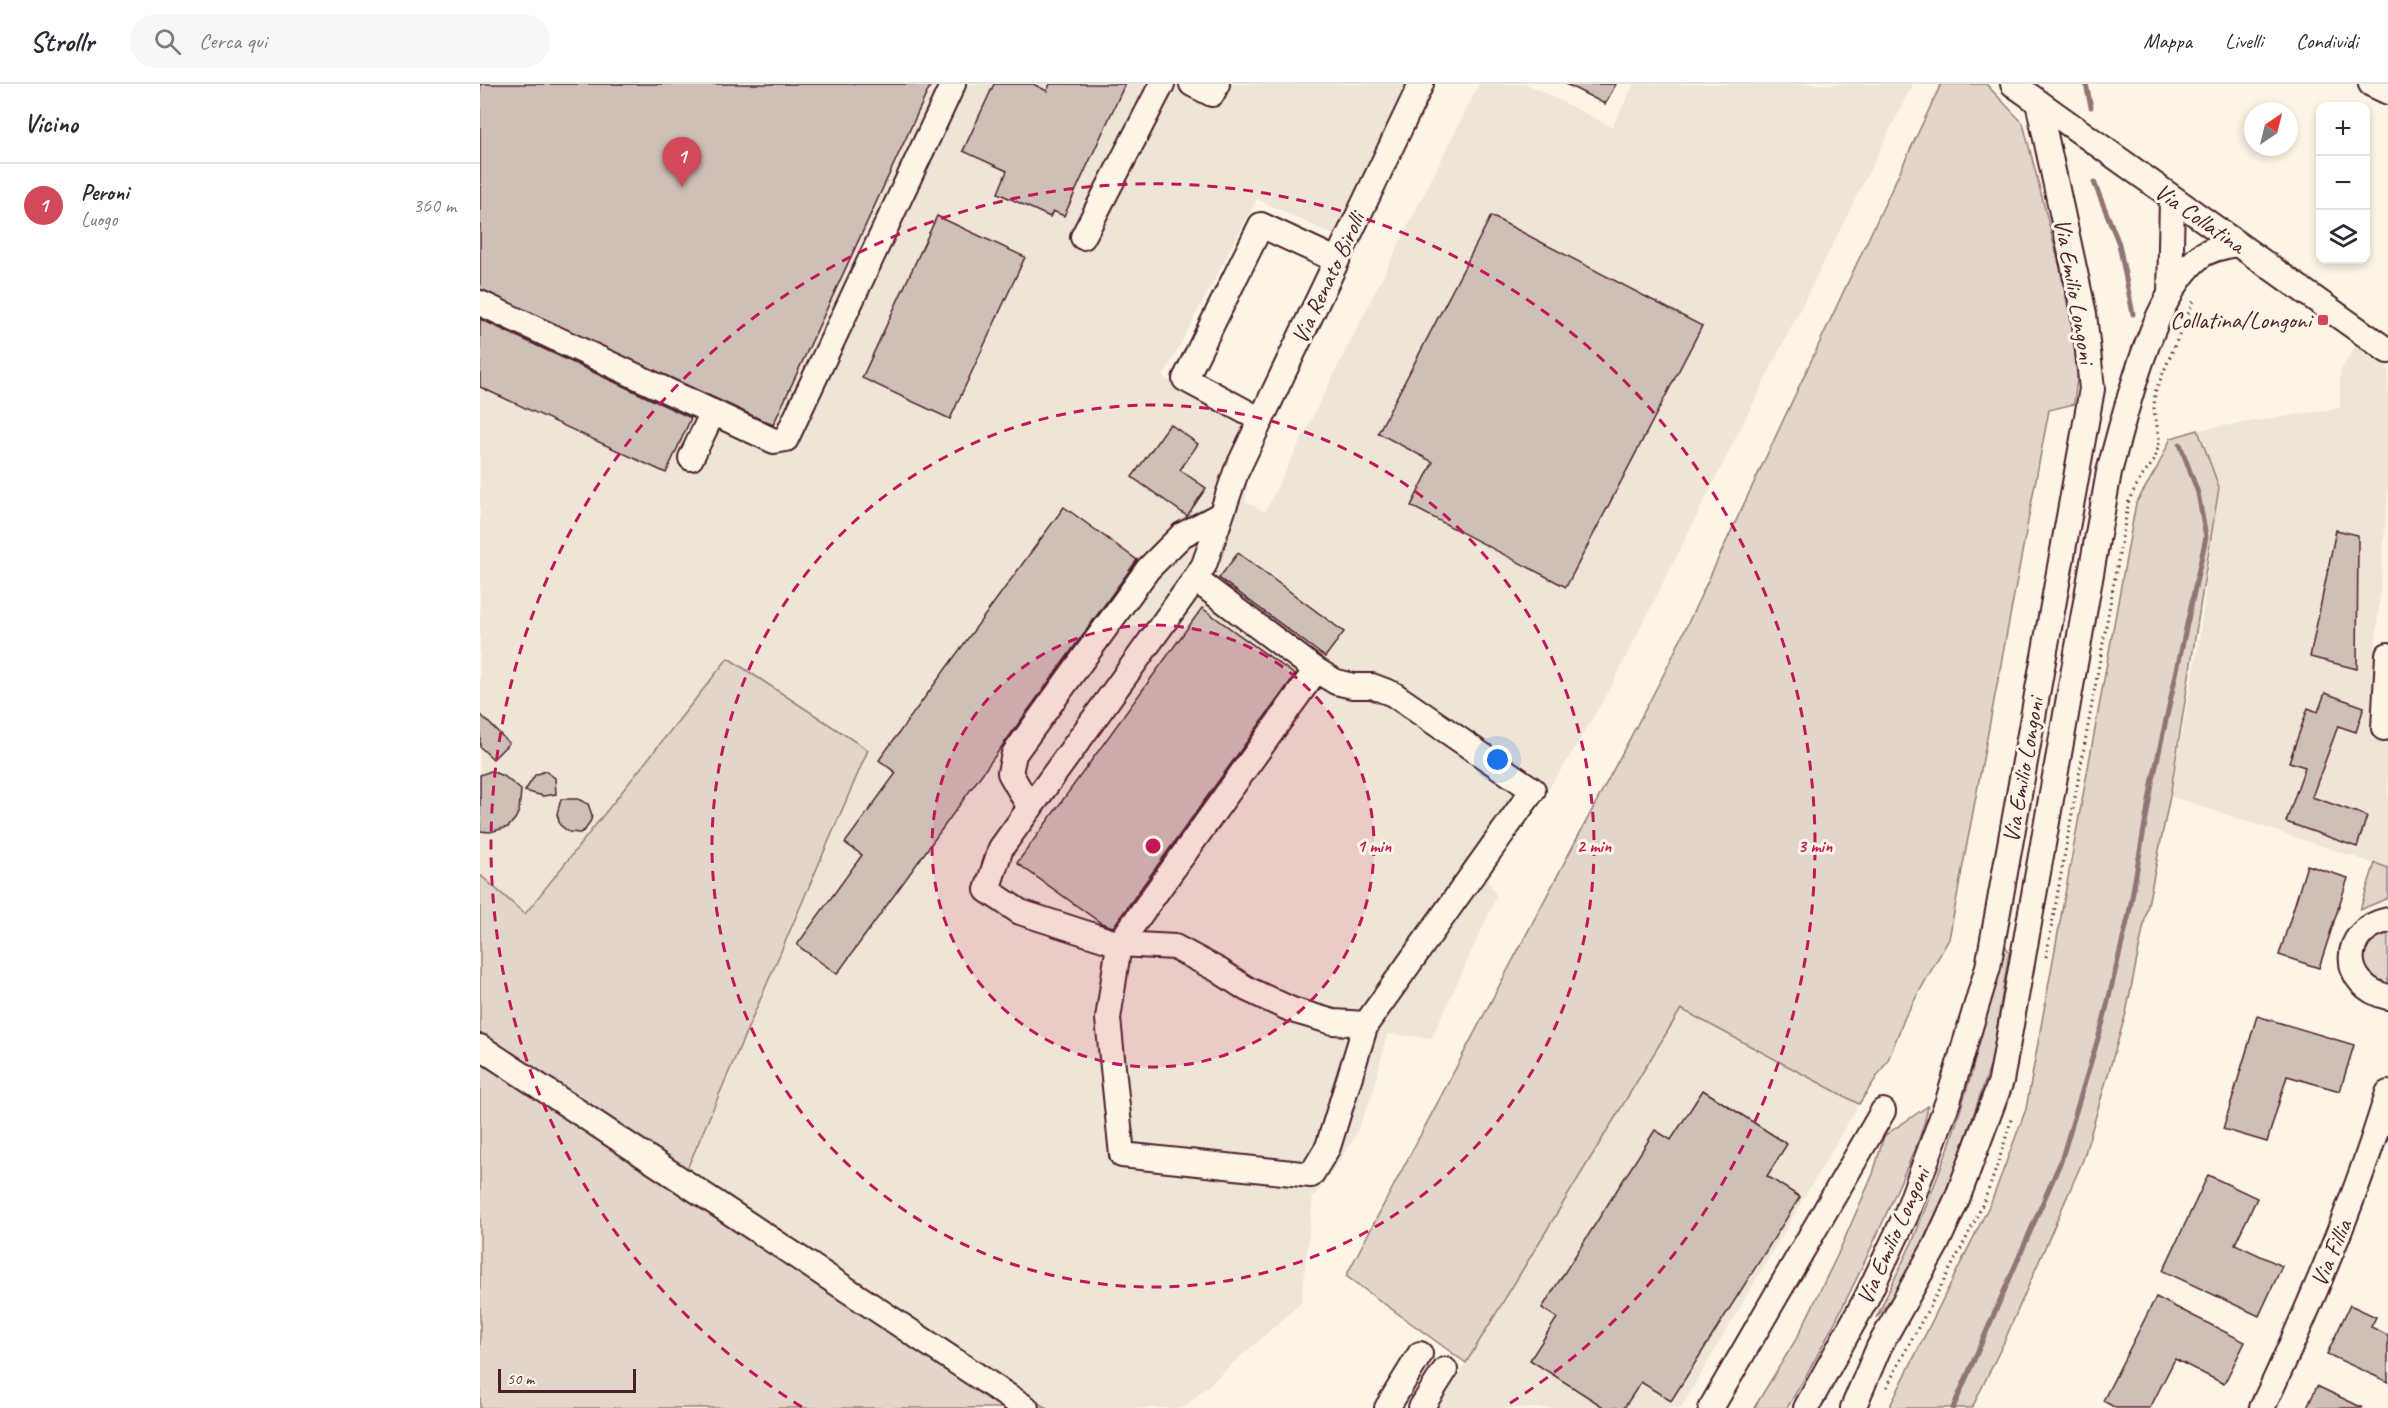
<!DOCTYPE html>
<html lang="it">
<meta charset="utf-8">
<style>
body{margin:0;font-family:Caveat,sans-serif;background:#f7f7f7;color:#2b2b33}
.controls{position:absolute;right:18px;top:18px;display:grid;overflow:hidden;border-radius:12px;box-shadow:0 3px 9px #0003}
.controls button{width:54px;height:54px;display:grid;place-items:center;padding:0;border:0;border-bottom:2px solid #e1e1e2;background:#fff;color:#2b2b33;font:30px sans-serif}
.compass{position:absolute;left:1764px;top:18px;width:54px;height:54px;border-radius:50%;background:#fff;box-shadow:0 3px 9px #0003;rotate:35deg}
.scale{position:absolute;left:18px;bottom:15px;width:138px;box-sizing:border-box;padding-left:6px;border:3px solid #4a1f2b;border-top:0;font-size:16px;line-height:21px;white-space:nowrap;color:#4a1f2b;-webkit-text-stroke:4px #fcf5e5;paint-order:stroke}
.you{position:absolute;left:1018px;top:676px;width:21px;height:21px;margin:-15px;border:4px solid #fff;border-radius:50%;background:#1a73e8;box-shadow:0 0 0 9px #1a73e833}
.badge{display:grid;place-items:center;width:39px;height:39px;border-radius:50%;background:#d1495b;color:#fff;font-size:20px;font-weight:700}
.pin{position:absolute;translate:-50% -50px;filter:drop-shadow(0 2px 3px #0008)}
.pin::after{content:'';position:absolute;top:32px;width:21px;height:18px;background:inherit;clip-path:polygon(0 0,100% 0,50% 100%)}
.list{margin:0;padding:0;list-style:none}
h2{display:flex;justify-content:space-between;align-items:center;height:78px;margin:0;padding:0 24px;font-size:26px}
h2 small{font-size:20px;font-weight:400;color:#7c7c81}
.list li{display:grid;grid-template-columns:39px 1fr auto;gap:18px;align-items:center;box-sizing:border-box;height:84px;padding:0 24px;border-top:2px solid #e1e1e2}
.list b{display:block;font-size:22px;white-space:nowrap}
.list p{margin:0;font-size:20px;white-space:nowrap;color:#7c7c81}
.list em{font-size:20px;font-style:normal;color:#7c7c81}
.icon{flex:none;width:33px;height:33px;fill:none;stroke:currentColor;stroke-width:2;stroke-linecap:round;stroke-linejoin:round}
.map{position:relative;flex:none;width:1908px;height:1324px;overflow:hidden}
header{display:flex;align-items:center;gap:36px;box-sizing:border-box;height:84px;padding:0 30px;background:#fff;border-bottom:2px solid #e1e1e2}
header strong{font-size:28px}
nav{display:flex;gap:33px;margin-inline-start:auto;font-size:21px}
.search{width:420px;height:54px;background:#f7f7f7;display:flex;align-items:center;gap:15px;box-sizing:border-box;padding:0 21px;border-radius:33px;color:#7c7c81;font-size:22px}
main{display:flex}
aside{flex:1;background:#fff}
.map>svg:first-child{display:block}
.built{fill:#eee5d7}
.green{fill:#e2d5ca;stroke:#967a7a;stroke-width:1.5}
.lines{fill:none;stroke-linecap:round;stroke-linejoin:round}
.stream{stroke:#917474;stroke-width:5}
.building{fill:#cfc0b7;stroke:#4a1f2b;stroke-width:1.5}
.minor-casing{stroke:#4a1f2b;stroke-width:28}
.path{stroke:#4a1f2b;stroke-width:3;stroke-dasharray:1.5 4.5;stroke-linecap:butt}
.minor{stroke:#fcf5e5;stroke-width:24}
.ring{fill:none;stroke:#c2185b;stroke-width:3;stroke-dasharray:10 8}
.poi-dot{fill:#d1495b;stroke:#fcf5e5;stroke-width:2}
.labels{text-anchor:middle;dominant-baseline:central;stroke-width:6;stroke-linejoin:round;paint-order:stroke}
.street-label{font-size:24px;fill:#4a1f2b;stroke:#fcf5e5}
.poi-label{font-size:24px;fill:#4a1f2b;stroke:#fcf5e5;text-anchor:end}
.centre{fill:#c2185b;stroke:#fcf5e5;stroke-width:3}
.ring-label{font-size:18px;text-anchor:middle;font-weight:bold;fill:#c2185b;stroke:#fcf5e5;stroke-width:6;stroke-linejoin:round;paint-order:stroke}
</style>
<header>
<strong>Strollr</strong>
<div class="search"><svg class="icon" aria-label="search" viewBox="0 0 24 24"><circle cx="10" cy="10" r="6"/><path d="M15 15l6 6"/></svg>Cerca qui</div>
<nav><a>Mappa</a><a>Livelli</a><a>Condividi</a></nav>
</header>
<main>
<aside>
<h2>Vicino<small></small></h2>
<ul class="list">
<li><span class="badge">1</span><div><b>Peroni</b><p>Luogo</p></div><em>360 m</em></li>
</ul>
</aside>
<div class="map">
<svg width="1908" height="1324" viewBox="0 0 1908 1324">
<rect width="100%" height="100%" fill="#fcf5e5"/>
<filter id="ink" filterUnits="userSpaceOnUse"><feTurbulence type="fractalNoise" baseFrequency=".0167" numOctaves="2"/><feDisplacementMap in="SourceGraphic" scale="12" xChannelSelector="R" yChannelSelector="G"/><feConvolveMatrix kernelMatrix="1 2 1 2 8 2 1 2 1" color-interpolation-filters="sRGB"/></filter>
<g filter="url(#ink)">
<g class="built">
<path d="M0,0H925L855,152L777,115L683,293L769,341L742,386L768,396L766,418L785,428L999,0H1047L1132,43L1154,0H1433L1131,603L1087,677L1007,796L1017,812L952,954L907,950L893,1009L873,1057L833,1114L821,1219L703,1324H566L207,1085L248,575L44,830L0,791Z"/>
<path d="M1876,261L1908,280V403L1892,611L1891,654L1908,656V784L1690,712L1718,563L1739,403L1716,346L1860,324V288Z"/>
<path d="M1201,925L1379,1020L1201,1324H958Z"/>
</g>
<g class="green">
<path d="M1461,0H1506L1543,39L1580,184L1599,277L1594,320L1569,326L1469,855L1425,933L1408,976L1379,1020L1201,925L986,1279L866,1192L1186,586Z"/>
<path d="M1718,346L1739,403L1690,712L1646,929L1603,1076L1524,1258L1492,1324H1409L1512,1116L1546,1025L1656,419L1677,384L1691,354Z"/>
<path d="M248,574L388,666L207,1085L62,992L566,1324H0V791L45,830Z"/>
<path d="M1895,779L1908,784V814L1880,826Z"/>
<path d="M1908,848V902C1889,896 1871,868 1894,853C1898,851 1904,850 1908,848Z"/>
<path d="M1524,859L1529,868L1511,980L1471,1096L1424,1198L1396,1234L1434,1154L1468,1065L1490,995Z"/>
<path d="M1448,1022C1444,1049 1427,1083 1416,1108C1384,1182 1349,1255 1307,1324H1274L1318,1252L1357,1172L1393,1090L1404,1052Z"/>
</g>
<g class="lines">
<g class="stream">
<path d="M1606,0L1611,23"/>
<path d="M1614,98L1639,160L1653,230"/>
<path d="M1473,1324L1581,1077L1623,938L1649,830L1672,700L1726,453L1718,409L1700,360"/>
</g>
</g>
<g class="building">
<path d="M0,0H451L293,341L0,205Z"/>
<path d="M514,0H553L567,7L570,0H645L584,132L573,127L570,133L518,109L527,87L483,67Z"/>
<path d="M1086,0H1136L1125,20Z"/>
<path d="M457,132L545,173L470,335L382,294Z"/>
<path d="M1011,132L1222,242L1086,503L931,422L953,378L898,349Z"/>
<path d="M0,235L211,334L186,389L0,303Z"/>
<path d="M690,340L718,360L700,386L726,404L707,432L652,393Z"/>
<path d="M584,423L657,476L357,890L317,861L382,771L365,759L416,689L399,676Z"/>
<path d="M1856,446L1878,451L1877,585L1830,573Z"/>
<path d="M758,469L864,548L845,573L739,494Z"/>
<path d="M722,524L815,591L633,843L621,839L537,779Z"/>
<path d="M1845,609L1884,623L1876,648L1858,642L1832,713L1887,732L1877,763L1806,738L1825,683L1809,678L1828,624L1838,628Z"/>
<path d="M0,630L29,659L13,675L0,663Z"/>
<path d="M11,687L25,693L41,706L39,727L35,735L28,743L10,748L0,747V691Z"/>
<path d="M65,687L75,694L76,710L63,712L45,707L55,691Z"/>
<path d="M81,715H98L108,720L112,731L111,736L105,746L100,749L89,748L80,741L77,730Z"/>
<path d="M1827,781L1868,794L1839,884L1799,871Z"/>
<path d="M1777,932L1874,961L1860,1007L1807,992L1787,1058L1743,1045Z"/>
<path d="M1223,1006L1307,1060L1287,1092L1320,1113L1191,1317L1161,1298L1144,1324H1125L1050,1276L1077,1234L1062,1224L1175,1046L1191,1056Z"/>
<path d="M1728,1091L1777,1114L1755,1160L1802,1182L1779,1232L1683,1187Z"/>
<path d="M1676,1213L1765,1258L1744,1300L1695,1275L1670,1324H1636L1623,1317Z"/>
<path d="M1870,1221L1896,1233L1891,1243L1908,1251V1298L1847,1270Z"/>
<path d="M1837,1302L1883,1324H1827Z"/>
</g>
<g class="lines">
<g class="minor-casing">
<g id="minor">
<path d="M712,0L732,10L737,0"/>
<path d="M1533,0L1908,267"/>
<path d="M1891,0L1908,8"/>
<path d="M603,153L682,0"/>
<path d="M1690,211L1692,114"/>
<path d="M0,219L294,357L306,355L473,0"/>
<path d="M781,336L705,295L781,141L856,176"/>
<path d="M211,374L233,328"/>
<path d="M715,495L836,586L639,860L540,828L507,806L521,764Z"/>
<path d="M715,495L724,481L756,388L941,0"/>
<path d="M836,586L856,598L873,602H892L913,610L1053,706L886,940L853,938L812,926L767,905L738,886L695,863L639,860L628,935L642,1071L831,1091L848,1063L886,940"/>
<path d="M1904,644L1908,571"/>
<path d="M550,724L530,689L534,670L668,485L702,451L740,431"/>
<path d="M1908,836C1859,846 1860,902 1908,913"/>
<path d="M0,963L546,1324"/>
<path d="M907,1324L940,1270"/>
<path d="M941,1324L965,1286"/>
<path d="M1231,1324L1403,1027"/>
<path d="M1326,1324L1386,1215L1426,1131L1468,1017L1508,883L1612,305L1604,230L1558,18"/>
<path d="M1373,1324L1399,1263L1456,1161L1477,1115L1521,997L1629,388C1645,330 1672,213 1718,174C1728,165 1743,163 1756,160"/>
<path d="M1782,1324C1831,1221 1875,1118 1908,1009"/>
</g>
</g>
<g class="path">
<path d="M1566,873L1649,416L1660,395L1674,377L1678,364L1679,354L1674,325L1675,308L1715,214"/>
<path d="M1407,1303C1436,1244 1471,1188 1499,1128C1513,1098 1523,1064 1532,1032"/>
</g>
<use href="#minor" class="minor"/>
</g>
</g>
<circle cx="673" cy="762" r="221" fill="#c2185b" fill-opacity=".12"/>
<g class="ring">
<circle cx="673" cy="762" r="221"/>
<circle cx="673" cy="762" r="441"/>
<path d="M322 1323A662 662 0 1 1 1024 1323"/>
</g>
<rect class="poi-dot" x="1837" y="230" width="12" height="12" rx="3"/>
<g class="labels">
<g class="street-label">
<text transform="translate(1720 134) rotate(35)">Via Collatina</text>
<text transform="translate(848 194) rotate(-65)">Via Renato Birolli</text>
<text transform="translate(1595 207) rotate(80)">Via Emilio Longoni</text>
<text transform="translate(1543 686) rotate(-80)">Via Emilio Longoni</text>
<text transform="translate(1413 1152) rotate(-66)">Via Emilio Longoni</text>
<text transform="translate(1851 1169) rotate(-67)">Via Fillia</text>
</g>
<g class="poi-label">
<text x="1831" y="236">Collatina/Longoni</text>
</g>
</g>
<circle cx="673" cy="762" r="9" class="centre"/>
<g class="ring-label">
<text x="894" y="768">1 min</text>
<text x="1114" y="768">2 min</text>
<text x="1335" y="768">3 min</text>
</g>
</svg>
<div class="controls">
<button>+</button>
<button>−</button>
<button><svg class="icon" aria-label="layers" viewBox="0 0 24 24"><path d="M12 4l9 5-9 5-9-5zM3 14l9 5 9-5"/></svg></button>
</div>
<svg class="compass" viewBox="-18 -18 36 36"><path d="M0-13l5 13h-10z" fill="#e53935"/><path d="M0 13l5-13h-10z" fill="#7c7c81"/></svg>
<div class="scale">50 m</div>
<div class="you"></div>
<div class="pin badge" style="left:202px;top:103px">1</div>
</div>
</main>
